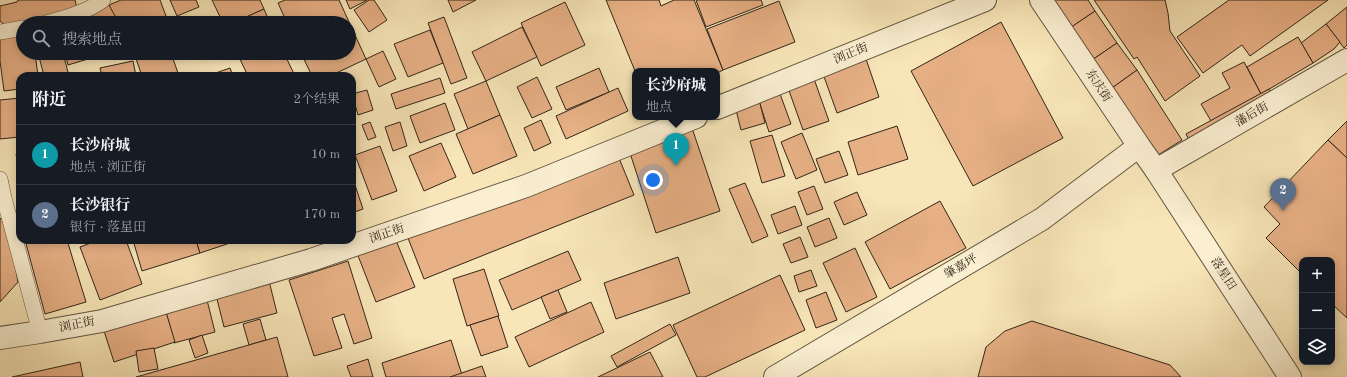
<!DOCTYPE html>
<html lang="zh">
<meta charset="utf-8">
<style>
body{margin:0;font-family:"Old Standard TT","Noto Serif SC",serif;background:#20242c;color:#f1f3f6}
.controls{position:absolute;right:12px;bottom:12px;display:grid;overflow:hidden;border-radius:8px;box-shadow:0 2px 10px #0003}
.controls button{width:36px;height:36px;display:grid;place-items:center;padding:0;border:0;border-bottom:1px solid #363941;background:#171b24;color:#f1f3f6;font:20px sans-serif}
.you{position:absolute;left:653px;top:180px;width:14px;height:14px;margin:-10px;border:3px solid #fff;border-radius:50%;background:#1a73e8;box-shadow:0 0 0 6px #1a73e833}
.badge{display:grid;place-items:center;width:26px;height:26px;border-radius:50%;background:#0f766e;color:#fff;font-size:13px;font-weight:700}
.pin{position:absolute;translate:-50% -33px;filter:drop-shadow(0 1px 2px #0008)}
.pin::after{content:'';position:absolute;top:21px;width:14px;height:12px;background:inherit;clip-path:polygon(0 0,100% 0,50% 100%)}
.popup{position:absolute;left:632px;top:68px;width:88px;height:52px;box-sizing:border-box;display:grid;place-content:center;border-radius:8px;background:#171b24;filter:drop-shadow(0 1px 3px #0005);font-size:13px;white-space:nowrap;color:#9ea1a6}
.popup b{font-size:15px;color:#f1f3f6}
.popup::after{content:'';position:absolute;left:50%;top:100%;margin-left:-8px;border:8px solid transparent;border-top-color:#171b24}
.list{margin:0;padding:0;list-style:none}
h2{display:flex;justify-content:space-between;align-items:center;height:52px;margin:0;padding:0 16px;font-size:17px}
h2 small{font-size:13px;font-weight:400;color:#9ea1a6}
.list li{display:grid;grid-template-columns:26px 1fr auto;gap:12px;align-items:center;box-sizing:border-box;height:60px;padding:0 16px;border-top:1px solid #363941}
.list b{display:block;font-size:15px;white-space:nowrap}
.list p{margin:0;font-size:13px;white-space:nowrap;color:#9ea1a6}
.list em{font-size:13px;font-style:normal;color:#9ea1a6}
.icon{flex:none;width:22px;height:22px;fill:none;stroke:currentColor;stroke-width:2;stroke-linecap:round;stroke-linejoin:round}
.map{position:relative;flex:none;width:1347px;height:377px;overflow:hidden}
.search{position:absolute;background:#171b24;box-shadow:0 2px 10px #0003;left:16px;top:16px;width:340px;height:44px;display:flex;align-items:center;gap:10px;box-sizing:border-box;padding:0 14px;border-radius:22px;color:#9ea1a6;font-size:15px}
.panel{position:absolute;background:#171b24;box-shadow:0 2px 10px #0003;left:16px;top:72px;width:340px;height:172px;border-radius:12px}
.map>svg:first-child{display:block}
.building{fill:#e7b085;stroke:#312519}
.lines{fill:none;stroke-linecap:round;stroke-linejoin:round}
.lane-casing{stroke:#635541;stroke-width:16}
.street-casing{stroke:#635541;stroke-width:24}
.lane{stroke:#faefd1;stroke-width:15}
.street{stroke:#faefd1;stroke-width:22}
.labels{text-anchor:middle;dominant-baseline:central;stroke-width:3.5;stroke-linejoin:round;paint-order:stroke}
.street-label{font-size:12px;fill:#312519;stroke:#faefd1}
</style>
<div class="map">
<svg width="1347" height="377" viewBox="0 0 1347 377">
<rect width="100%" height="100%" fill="#f8e6b8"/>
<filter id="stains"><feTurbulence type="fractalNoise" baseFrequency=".005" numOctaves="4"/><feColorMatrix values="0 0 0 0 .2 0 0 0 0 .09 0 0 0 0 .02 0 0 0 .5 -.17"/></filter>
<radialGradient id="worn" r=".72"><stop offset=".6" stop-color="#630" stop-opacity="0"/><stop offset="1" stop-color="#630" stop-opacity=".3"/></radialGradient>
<g class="building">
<path d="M18,0H75L77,9L9,28L0,21V6L17,2Z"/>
<path d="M121,0H160L166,16L149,23H116L109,5Z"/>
<path d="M170,0H196L199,7L177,16Z"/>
<path d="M212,0H260L264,9L233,23H223Z"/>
<path d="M285,0H339L366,59L330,76H312L301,53H349V23H287L278,3Z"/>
<path d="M346,0H367L350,9Z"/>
<path d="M369,0H374L387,20L369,32L354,10Z"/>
<path d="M448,0H476L453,12Z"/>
<path d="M606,0H659L661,6L674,0H694L723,70L717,73V71H635Z"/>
<path d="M696,0H761L763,5L706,27Z"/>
<path d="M1052,0H1088L1095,11L1070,28Z"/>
<path d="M1094,0H1165L1168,13L1170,31L1200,76L1165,101L1137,57L1134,59Z"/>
<path d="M1229,0H1328L1250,56L1242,45L1203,73L1177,37Z"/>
<path d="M779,1L795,42L723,70L707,29Z"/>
<path d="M565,2L585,45L541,66L521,23Z"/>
<path d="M109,5L119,23H93L89,16Z"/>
<path d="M1347,7V45L1344,48L1326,24Z"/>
<path d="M264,9L270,23H233Z"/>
<path d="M1095,11L1117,43L1092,60L1070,28Z"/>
<path d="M89,16L92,23H66Z"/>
<path d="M444,17L467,78L451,84L428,23Z"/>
<path d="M1001,22L1063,138L973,186L911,71Z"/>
<path d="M1326,24L1340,42L1334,49L1313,63L1301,43Z"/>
<path d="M522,27L537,57L486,81L472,52Z"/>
<path d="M430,30L443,63L408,77L394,44Z"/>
<path d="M23,32V53H35L38,76H20V89L4,91L0,61V36Z"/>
<path d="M1298,37L1313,63L1261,94L1247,67Z"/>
<path d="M1117,43L1137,70L1112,88L1092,60Z"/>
<path d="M383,51L396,79L379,87L366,59Z"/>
<path d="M38,53H63L69,76H44Z"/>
<path d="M65,53H101V55L68,65Z"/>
<path d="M134,53H171L179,76H142Z"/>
<path d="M237,53H284L295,76H248Z"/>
<path d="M865,56L879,97L837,113L822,71Z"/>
<path d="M133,61L136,76H102L100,68Z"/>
<path d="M1244,62L1261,94L1211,121L1201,104L1230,88L1222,73Z"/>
<path d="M230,68L233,76H207Z"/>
<path d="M599,68L609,92L566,110L556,87Z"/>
<path d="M1137,70L1182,140L1155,157L1112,88Z"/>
<path d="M813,76L829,121L803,130L787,85Z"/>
<path d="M537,77L552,109L532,118L517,87Z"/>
<path d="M440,78L445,93L396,109L391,94Z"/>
<path d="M486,81L500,115L468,129L454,94Z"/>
<path d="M618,88L628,111L566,139L556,116Z"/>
<path d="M1269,89L1274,97L1190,142L1186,134Z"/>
<path d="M367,90L373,110L358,115L352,94Z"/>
<path d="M779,91L791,124L769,132L758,98Z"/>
<path d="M20,98V137L0,139V100Z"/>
<path d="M759,100L765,123L741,130L735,106Z"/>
<path d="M445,103L455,130L420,143L410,116Z"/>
<path d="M500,115L517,156L473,174L456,134Z"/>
<path d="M541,120L551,143L534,151L524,128Z"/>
<path d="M1347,121V158L1328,140Z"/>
<path d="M370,122L376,137L368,140L362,125Z"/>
<path d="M400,122L407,146L393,151L385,127Z"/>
<path d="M897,126L908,159L858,175L848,142Z"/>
<path d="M692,128L720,211L656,233L629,150Z"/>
<path d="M802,133L817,170L796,179L781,142Z"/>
<path d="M772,135L785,176L762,183L750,141Z"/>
<path d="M1328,140L1347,158V318L1332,304V260H1302V274L1266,238L1280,224L1264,207Z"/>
<path d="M441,143L456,177L424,191L409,156Z"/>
<path d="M380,146L397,191L372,200L355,155Z"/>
<path d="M839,151L848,175L825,183L816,159Z"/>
<path d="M20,153V175L16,154Z"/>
<path d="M617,153L634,195L424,279L408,238Z"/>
<path d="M352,176L363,209L352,213Z"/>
<path d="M745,183L768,236L752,243L729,189Z"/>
<path d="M814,186L823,209L807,215L798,192Z"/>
<path d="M857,192L867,215L844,225L834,202Z"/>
<path d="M940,201L966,248L890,289L865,242Z"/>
<path d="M795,206L802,225L778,234L771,215Z"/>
<path d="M6,213L18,282L0,302V219Z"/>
<path d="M829,218L837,238L815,247L807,227Z"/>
<path d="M800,237L808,257L791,263L783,244Z"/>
<path d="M395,238L415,287L376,302L357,253Z"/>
<path d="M25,240H67L86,302L45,314Z"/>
<path d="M99,240H126L142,284L100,300L80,247Z"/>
<path d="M133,240H196L200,253L142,271Z"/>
<path d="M196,240H239L200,253Z"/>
<path d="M855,248L877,297L846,312L823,263Z"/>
<path d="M568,251L581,280L512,310L499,280Z"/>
<path d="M678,257L690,293L616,319L604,283Z"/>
<path d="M348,261L372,338L354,344L344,314L332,318L342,348L314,356L289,280Z"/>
<path d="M484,269L499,316L467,326L453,279Z"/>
<path d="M811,270L817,286L799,292L794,276Z"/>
<path d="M780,275L805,330L705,377H697L673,325Z"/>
<path d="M269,281L277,313L224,327L216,295Z"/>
<path d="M558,290L567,312L550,319L541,297Z"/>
<path d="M826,292L837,320L816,328L806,300Z"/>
<path d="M207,300L215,332L174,343L166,312Z"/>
<path d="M591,302L604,332L529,367L515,337Z"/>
<path d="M166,312L175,342L114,362L104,331Z"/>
<path d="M498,316L508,347L481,356L470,325Z"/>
<path d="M260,319L266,340L249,345L243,324Z"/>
<path d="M1032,321L1170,365L1181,377H978L986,347L1005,331Z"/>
<path d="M670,324L676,335L617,367L611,356Z"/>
<path d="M202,335L208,353L195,358L189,340Z"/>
<path d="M277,337L288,377H136Z"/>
<path d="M451,340L462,375L456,377H386L382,363Z"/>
<path d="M154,348L158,369L139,372L136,351Z"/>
<path d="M650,352L663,377H598Z"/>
<path d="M368,359L373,377H351L347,366Z"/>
<path d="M80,362L83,377H12Z"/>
<path d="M482,366L486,377H450Z"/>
</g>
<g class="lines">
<g class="lane-casing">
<g id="lane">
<path d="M46,23C65,18 87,12 103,0"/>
<path d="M0,32L23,28"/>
<path d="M0,179L4,198L40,332"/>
</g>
</g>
<g class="street-casing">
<g id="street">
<path d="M1041,0L1139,146L1156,170L1290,377"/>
<path d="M717,108L985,0"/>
<path d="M1156,170L1347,60"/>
<path d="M0,338L40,332L102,321L311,260L526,186L696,117"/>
<path d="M775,377L1042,219L1139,146"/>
</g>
</g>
<use href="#lane" class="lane"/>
<use href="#street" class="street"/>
</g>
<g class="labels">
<g class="street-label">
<text transform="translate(851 54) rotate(-22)">浏正街</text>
<text transform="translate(1098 86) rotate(56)">东庆街</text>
<text transform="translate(1252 115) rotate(-30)">藩后街</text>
<text transform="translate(387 234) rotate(-19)">浏正街</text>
<text transform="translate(961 267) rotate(-31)">肇嘉坪</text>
<text transform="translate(1223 274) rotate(57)">落星田</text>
<text transform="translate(77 325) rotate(-11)">浏正街</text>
</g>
</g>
<rect width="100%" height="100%" filter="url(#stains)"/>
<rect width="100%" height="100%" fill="url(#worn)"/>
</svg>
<div class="controls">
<button>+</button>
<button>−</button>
<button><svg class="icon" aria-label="layers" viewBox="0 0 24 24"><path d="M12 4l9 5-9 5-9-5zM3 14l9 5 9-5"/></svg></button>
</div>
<div class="you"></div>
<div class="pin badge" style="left:676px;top:166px;background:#0f9aa8">1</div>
<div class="popup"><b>长沙府城</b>地点</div>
<div class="pin badge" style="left:1283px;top:211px;background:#5c6f8a">2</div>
<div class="search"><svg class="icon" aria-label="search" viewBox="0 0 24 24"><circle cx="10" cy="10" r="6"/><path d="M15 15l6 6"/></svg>搜索地点</div>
<section class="panel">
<h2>附近<small>2个结果</small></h2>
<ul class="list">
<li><span class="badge" style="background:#0f9aa8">1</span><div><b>长沙府城</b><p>地点 · 浏正街</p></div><em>10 m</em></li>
<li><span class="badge" style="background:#5c6f8a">2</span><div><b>长沙银行</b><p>银行 · 落星田</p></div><em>170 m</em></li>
</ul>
</section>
</div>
